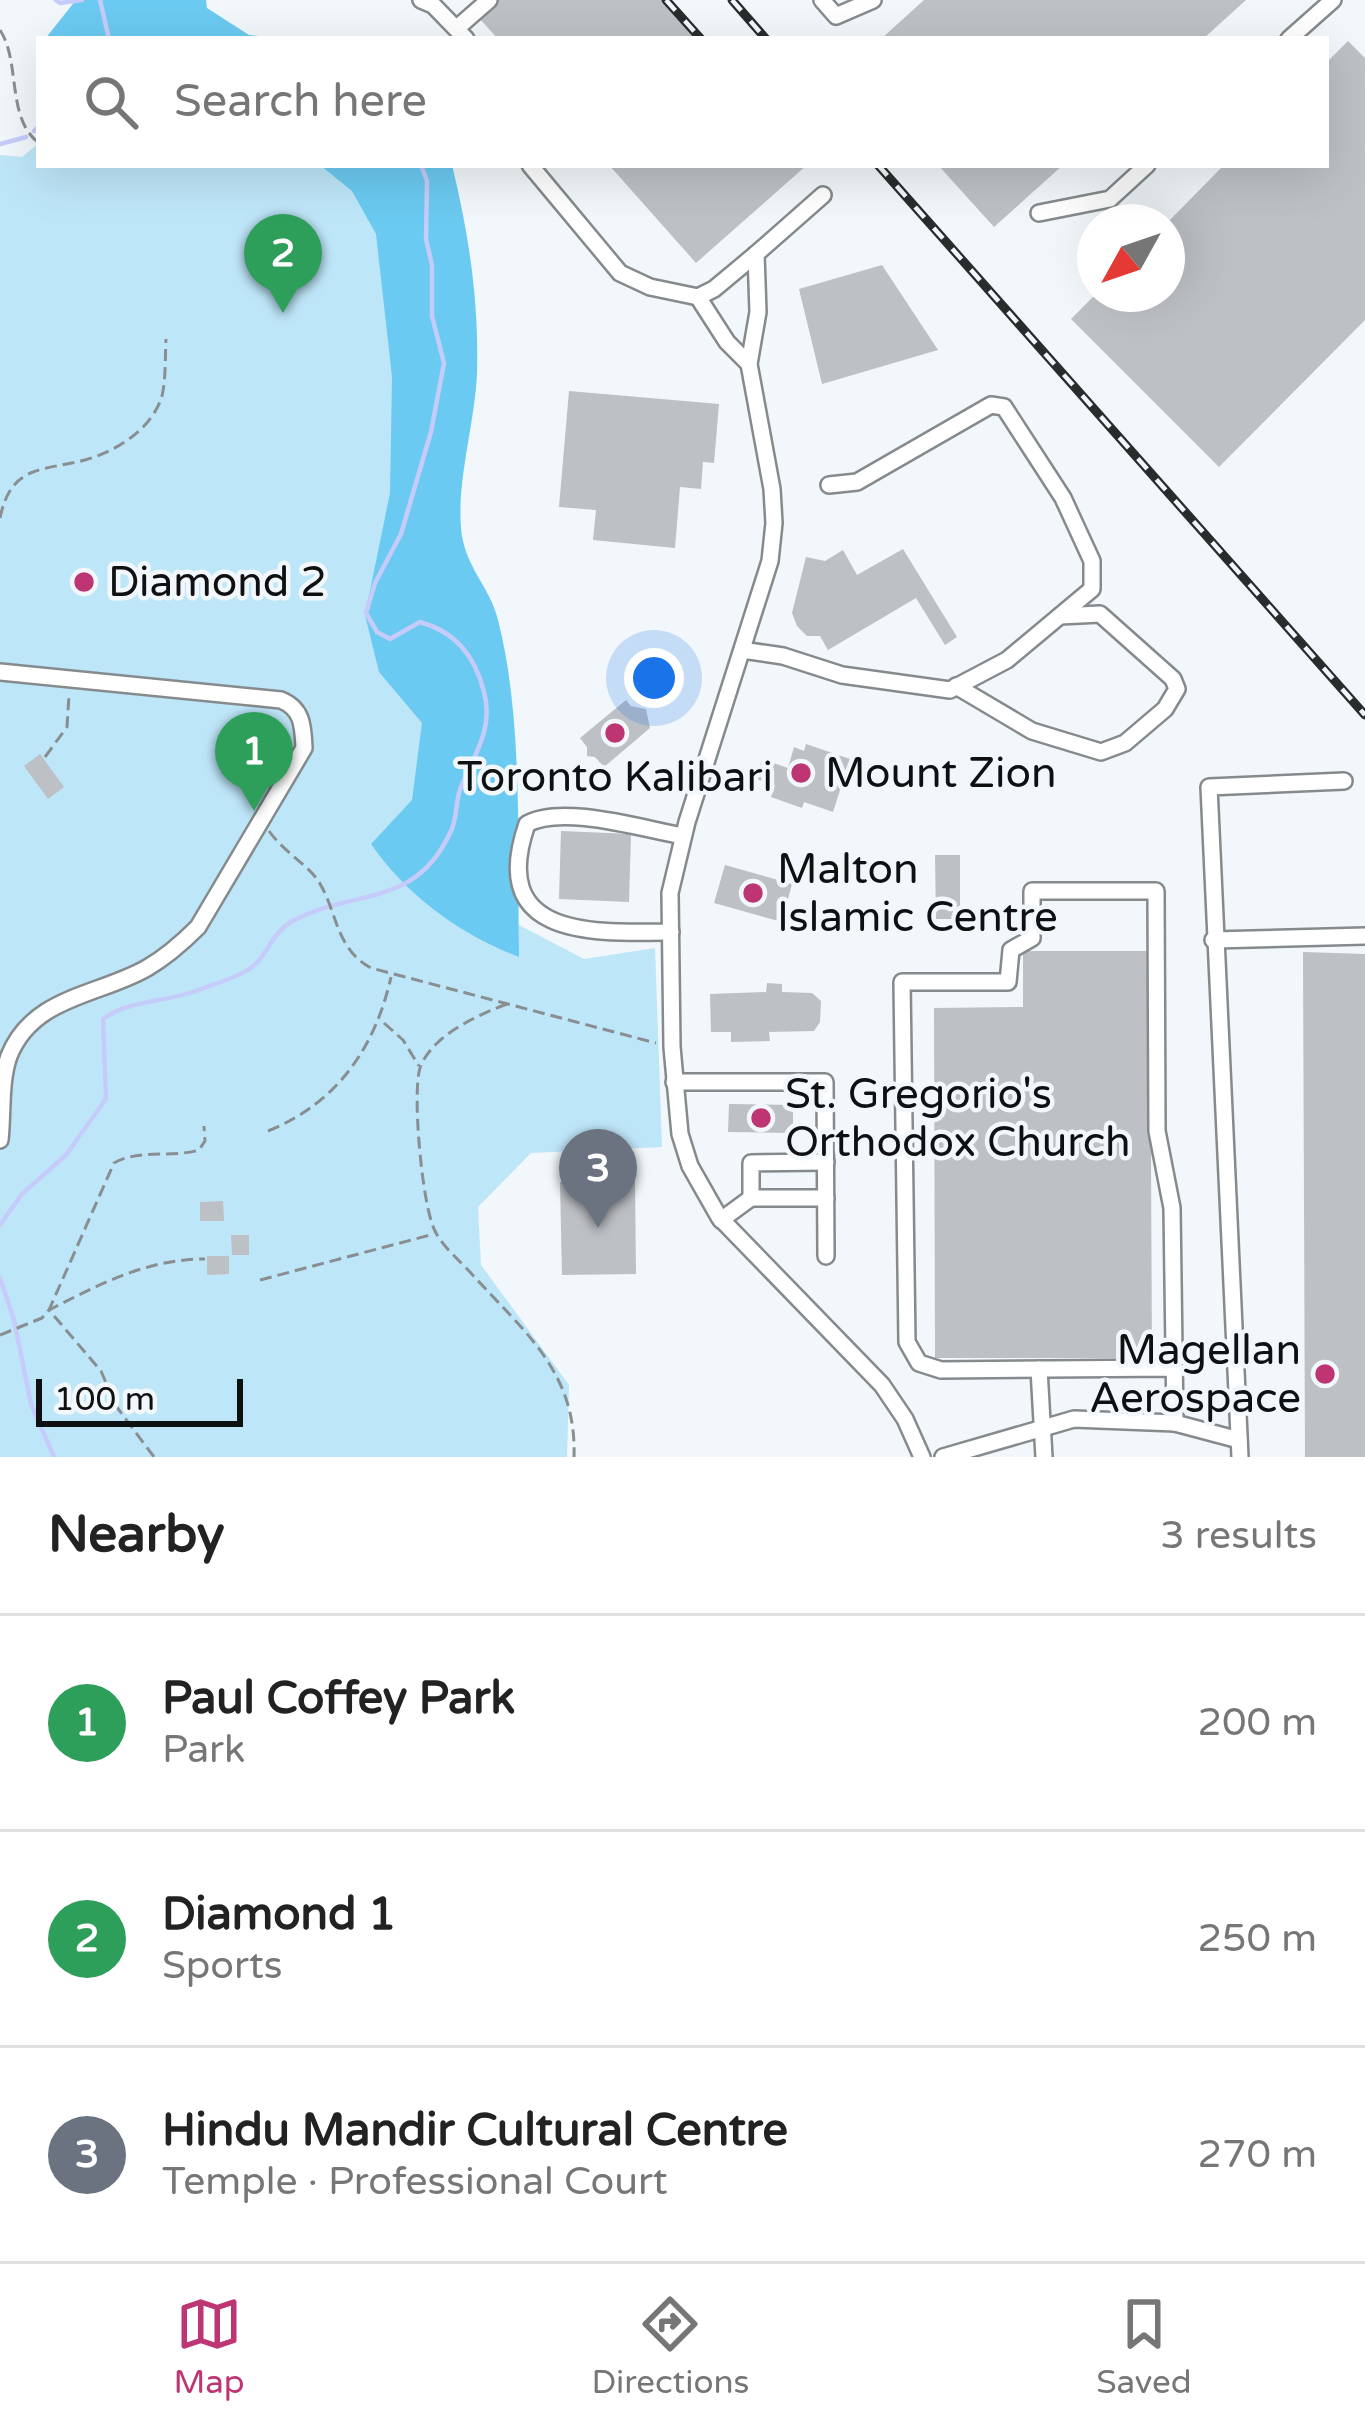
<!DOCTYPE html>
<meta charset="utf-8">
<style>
body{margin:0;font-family:"Varela Round",sans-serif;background:#f6f6f6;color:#222}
.compass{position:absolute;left:1077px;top:204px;width:108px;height:108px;border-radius:50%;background:#fff;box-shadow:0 12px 48px #0002;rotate:230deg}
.scale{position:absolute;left:36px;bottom:30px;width:207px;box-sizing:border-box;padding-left:12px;border:6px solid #0e1011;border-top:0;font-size:33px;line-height:42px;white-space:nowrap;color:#0e1011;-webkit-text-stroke:9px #f1f7fa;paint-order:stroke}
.you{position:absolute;left:654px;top:678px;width:42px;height:42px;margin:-30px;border:9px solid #fff;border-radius:50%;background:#1a73e8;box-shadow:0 0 0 18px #1a73e833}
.badge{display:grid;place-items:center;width:78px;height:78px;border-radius:50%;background:#bd3573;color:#fff;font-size:39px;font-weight:700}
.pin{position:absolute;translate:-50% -99px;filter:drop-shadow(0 3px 6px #0008)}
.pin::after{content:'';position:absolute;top:63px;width:42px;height:36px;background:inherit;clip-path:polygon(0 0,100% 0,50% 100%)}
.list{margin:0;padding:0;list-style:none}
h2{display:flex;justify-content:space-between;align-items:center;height:156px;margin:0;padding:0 48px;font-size:51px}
h2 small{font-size:39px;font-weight:400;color:#767676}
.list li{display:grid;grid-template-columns:78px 1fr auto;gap:36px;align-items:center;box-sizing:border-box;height:216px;padding:0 48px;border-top:3px solid #e0e0e0}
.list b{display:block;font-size:45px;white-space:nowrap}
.list p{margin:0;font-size:39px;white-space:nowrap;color:#767676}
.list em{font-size:39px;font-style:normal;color:#767676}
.icon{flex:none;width:66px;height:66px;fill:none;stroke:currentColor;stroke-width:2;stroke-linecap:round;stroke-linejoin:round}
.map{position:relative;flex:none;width:1365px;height:1457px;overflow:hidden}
.search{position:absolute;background:#fff;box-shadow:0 12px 48px #0002;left:36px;right:36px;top:36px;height:132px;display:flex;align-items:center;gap:30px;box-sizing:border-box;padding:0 42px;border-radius:0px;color:#767676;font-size:45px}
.sheet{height:804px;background:#fff}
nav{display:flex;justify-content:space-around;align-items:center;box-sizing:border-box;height:168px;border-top:3px solid #e0e0e0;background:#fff;font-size:33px;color:#767676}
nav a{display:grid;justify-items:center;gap:6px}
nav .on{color:#bd3573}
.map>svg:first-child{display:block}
.green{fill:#bee6f9}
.forest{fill:#6bcaf1}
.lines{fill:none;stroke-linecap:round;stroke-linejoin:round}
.stream{stroke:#c6ccf9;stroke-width:4.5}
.building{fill:#bdc0c5}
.minor-casing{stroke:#858b8d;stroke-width:20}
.path{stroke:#898e90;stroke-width:3;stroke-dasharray:12 6;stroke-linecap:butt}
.minor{stroke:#fff;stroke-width:15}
.rail-casing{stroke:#292c2d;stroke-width:9}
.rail{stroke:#f1f7fa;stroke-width:4.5;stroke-dasharray:14;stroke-linecap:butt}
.poi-dot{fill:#bd3573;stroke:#f1f7fa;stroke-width:4.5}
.labels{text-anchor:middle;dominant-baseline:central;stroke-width:9;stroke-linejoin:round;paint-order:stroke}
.poi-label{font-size:42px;fill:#0e1011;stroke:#f1f7fa;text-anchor:start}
</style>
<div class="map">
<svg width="1365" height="1457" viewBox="0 0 1365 1457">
<rect width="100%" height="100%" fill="#f1f7fa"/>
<path class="green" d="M39,143V165H445L408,605L517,924L584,959L655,948L662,1147L531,1153L478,1207L481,1265L569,1385L567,1457H0V155L22,157Z"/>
<g class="forest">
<path d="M76,0H206L207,8L249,35L285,39H45Z"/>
<path d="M320,165H452C469,234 479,302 477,373C475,423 457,479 461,528C464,567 490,586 498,620C524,721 517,851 519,957C461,935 407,896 371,844L412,800L422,723L379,672L365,615L390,493L392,377L376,234L352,191Z"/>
</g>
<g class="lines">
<g class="stream">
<path d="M56,0L60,3L82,0"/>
<path d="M100,0L109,39"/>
<path d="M34,131L39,126"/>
<path d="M0,144L26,137"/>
<path d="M0,1225L22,1194L66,1155L106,1099L103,1019C130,999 166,1003 198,990C214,984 234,979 249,969C268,957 271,933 291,922C355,887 415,910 451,831C458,817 455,801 461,787C474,755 494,729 484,692C475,656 456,632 420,622L390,639L377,632L366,613L375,583L401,534L431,432L444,363L432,316V265L426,239L427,181L421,165"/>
<path d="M0,1278L14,1320L31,1404L54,1457"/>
</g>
</g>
<g class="building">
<path d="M499,0H663L697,39H498L479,18Z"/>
<path d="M924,0H1246L1203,39H881Z"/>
<path d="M1348,41L1365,58V320L1219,467L1071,319L1096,294H1167V223L1224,165H1326V63Z"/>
<path d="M609,165H807L696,263Z"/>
<path d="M938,165H1063L994,227Z"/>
<path d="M882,265L938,350L822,384L799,289Z"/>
<path d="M569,391L719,404L714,463L703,462L701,489L680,487L675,548L593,540L596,510L559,507Z"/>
<path d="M903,549L957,637L945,645L916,598L828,650L820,636H807L797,626L792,613L806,557L825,561L843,550L857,575Z"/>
<path d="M626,700L631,706L646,709L650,728L604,767L595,757L587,756V747L580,738Z"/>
<path d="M806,744L850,759L833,812L804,802L802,808L771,797L775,785L756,779L762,759L788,768L794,747L804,751Z"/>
<path d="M40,754L64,787L48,799L24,766Z"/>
<path d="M561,831L631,834L629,902L559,899Z"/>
<path d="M935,855H960V919H936Z"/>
<path d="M725,865L792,884L782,922L714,903Z"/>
<path d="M1023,951H1150L1152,1358H935L934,1008L1023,1007Z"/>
<path d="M1303,952L1365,954V1457H1305Z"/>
<path d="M767,983L782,984V992L812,993L821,1001L820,1022L814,1031L769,1032L770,1041L731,1042V1032H711L710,994L766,992Z"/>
<path d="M729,1104L793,1105V1133L728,1132Z"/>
<path d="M635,1181L636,1274L562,1275L560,1182Z"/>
<path d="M223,1201L224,1221H200V1202Z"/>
<path d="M231,1235H249V1255H232Z"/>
<path d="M207,1256H229V1274L207,1275Z"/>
</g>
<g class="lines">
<g class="minor-casing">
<g id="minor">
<path d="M421,0L433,5L466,39"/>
<path d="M822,0L836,16L873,0"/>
<path d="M457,28L489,0"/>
<path d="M1289,39L1333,0"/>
<path d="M530,165L620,273L650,287L698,297"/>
<path d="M823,195L756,254L758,312L749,364L772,489L774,523L770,561L687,822L670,893L672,1047L680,1134L690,1166L719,1217L882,1385L905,1419L922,1457"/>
<path d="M1039,213L1110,199L1147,165"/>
<path d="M749,364L727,342L698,297L714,289L756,254"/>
<path d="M742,650L783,656L842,675L950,690L1007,660L1092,589V561L1063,498L1004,407L991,405L857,482L829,485"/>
<path d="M0,672L281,700C303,709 303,727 304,748L198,927C182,943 166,957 147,968C98,996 33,996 9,1056C0,1081 3,1113 0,1140"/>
<path d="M956,686L1032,731L1101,752L1125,743L1165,709L1177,689L1173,679L1100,614L1060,616"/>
<path d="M671,932C594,933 487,939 527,824C562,804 643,829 683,836"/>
<path d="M1213,940L1365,936"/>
<path d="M674,1082H825L826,1256"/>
<path d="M826,1162L751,1163V1198H826"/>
<path d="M721,1220L751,1198"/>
<path d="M1039,1369L1044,1457"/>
<path d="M1175,1423L1239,1440"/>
<path d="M943,1457L1074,1419L1175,1423L1172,1208L1157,1131L1156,891H1032V938L1011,950L1008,982H902L907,1342L919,1363L941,1370L1172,1368"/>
<path d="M1240,1457L1209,787L1344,781"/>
</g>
</g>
<g class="path">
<path d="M0,30C21,62 6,119 39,143"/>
<path d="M0,518C11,464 43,471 85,460C117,451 152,429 162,396C166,379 165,357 166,339"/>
<path d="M45,757L67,727L69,695"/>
<path d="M269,831C284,852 305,863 317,879C338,910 334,948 371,968L656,1043"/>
<path d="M507,1004C478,1015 432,1035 420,1068C412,1093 422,1206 435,1231C442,1246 459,1260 470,1272C523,1331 577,1371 574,1457"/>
<path d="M384,1023L403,1040L419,1066"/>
<path d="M268,1131C337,1103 375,1048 391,977"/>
<path d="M260,1280L434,1234"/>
<path d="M0,1335L42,1318L49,1310C100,1284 147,1259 205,1259"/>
<path d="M154,1457L116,1406L101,1371L49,1310L114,1163C138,1149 172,1158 199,1150L205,1141L204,1126"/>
</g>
<use href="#minor" class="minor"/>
<g class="rail-casing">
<g id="rail">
<path d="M666,0L701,39"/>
<path d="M732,0L766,39"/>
<path d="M878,165L1365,715"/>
</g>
</g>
<use href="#rail" class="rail"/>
</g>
<g class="poi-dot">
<circle cx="84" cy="582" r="12"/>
<circle cx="615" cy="733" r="12"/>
<circle cx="801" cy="773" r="12"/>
<circle cx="753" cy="893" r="12"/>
<circle cx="761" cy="1118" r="12"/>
<circle cx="1325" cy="1374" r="12"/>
</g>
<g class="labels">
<g class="poi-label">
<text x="108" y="582">Diamond 2</text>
<text x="825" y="773">Mount Zion</text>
<text x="615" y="777" text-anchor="middle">Toronto Kalibari</text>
<text x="777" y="869">Malton<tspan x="777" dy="48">Islamic Centre</tspan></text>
<text x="785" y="1094">St. Gregorio's<tspan x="785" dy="48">Orthodox Church</tspan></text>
<text x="1301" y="1350" text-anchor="end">Magellan<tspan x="1301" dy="48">Aerospace</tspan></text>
</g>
</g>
</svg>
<svg class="compass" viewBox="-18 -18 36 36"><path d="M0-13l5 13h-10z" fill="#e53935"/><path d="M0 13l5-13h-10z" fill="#767676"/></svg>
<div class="scale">100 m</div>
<div class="you"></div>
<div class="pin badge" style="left:254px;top:811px;background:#2e9e5b">1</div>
<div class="pin badge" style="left:283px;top:313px;background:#2e9e5b">2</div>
<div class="pin badge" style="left:598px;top:1228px;background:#6b7280">3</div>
<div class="search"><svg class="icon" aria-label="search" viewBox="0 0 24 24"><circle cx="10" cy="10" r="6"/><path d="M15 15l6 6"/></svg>Search here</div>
</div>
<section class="sheet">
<h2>Nearby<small>3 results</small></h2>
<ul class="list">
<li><span class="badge" style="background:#2e9e5b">1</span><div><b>Paul Coffey Park</b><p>Park</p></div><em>200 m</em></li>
<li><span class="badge" style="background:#2e9e5b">2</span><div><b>Diamond 1</b><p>Sports</p></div><em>250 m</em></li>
<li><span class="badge" style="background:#6b7280">3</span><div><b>Hindu Mandir Cultural Centre</b><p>Temple · Professional Court</p></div><em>270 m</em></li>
</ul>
</section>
<nav>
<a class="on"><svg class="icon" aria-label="map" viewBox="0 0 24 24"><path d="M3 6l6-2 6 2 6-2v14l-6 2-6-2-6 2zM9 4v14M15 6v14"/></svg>Map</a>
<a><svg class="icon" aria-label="directions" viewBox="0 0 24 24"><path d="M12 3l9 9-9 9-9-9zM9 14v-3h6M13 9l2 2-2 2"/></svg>Directions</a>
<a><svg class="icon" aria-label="saved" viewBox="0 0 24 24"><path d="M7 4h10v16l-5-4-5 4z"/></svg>Saved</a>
</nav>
